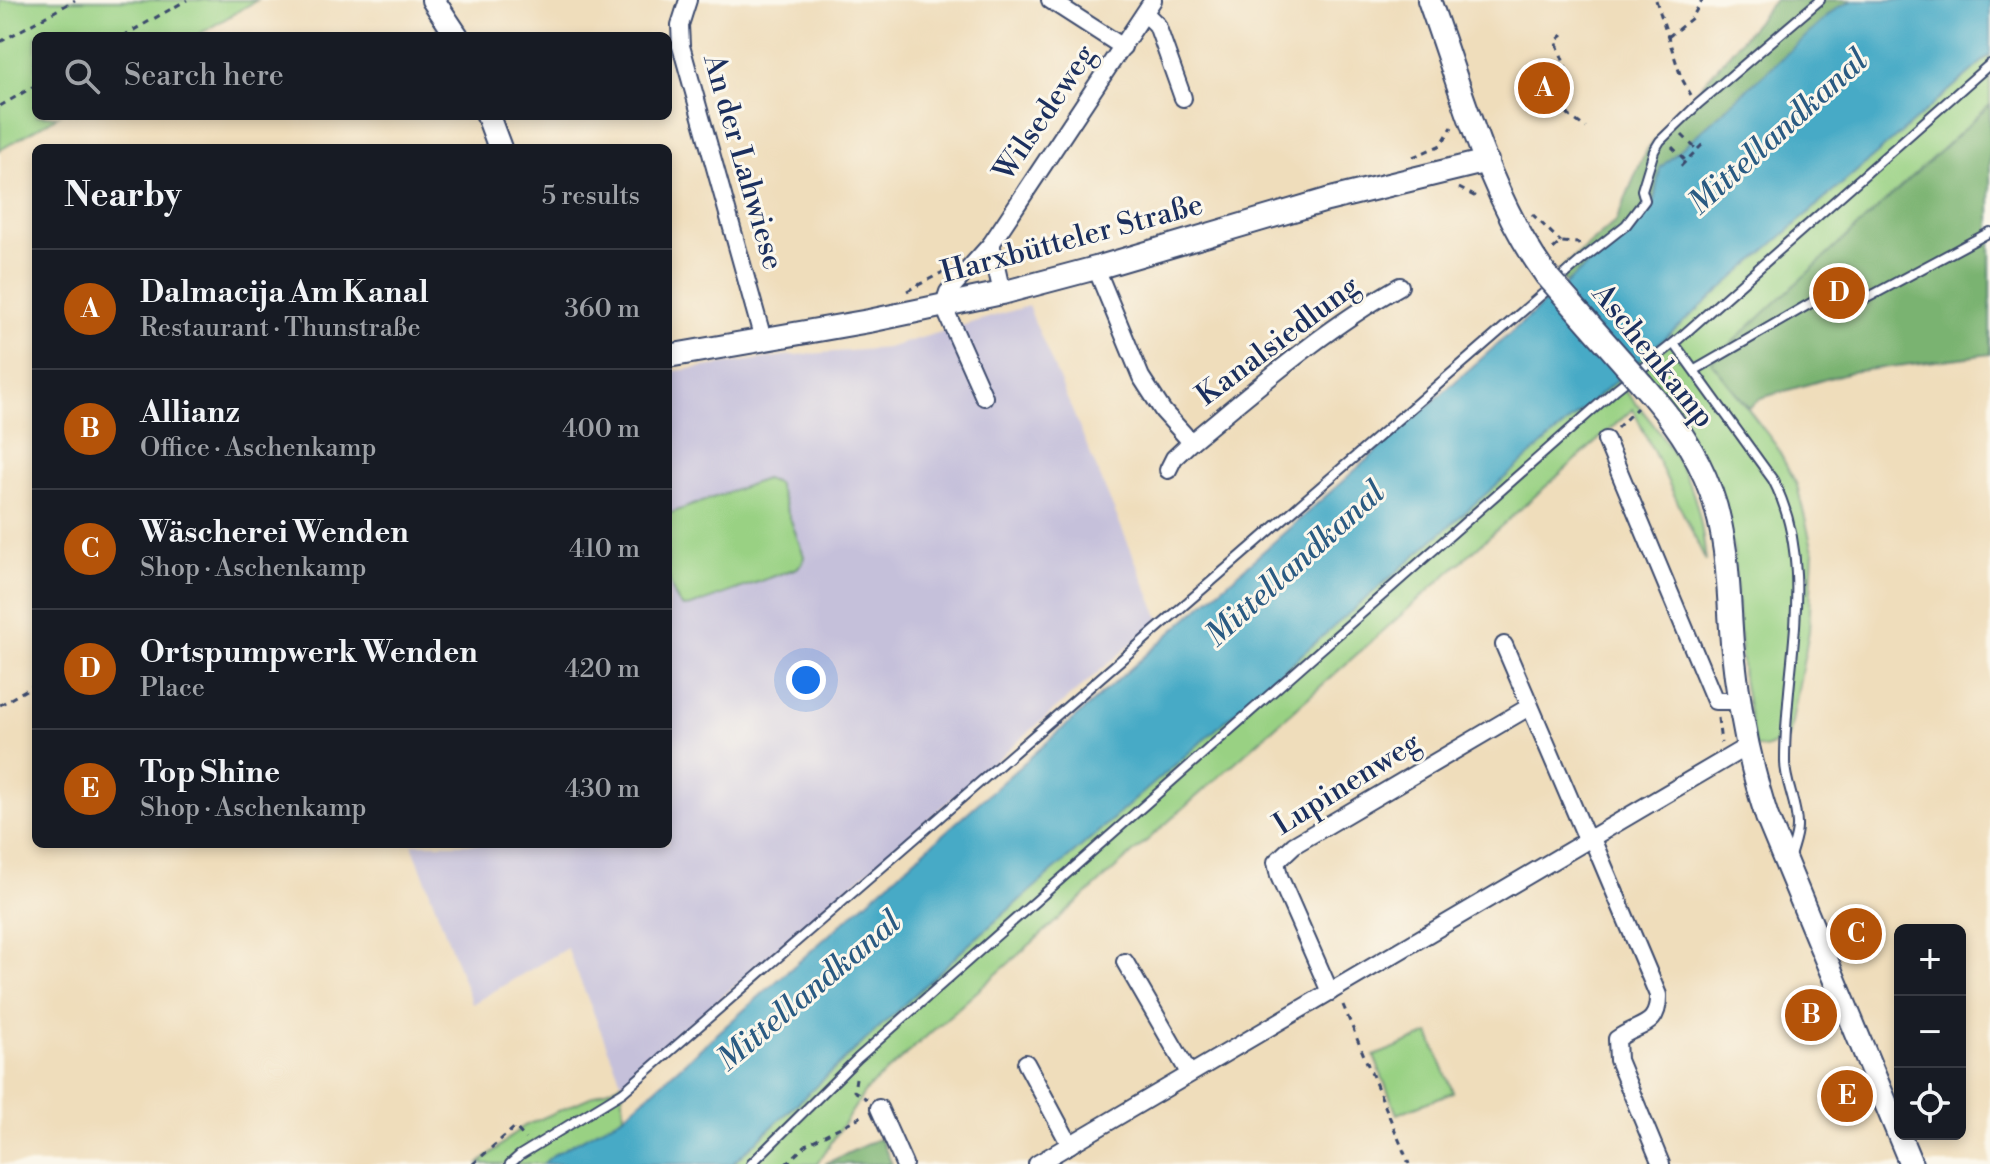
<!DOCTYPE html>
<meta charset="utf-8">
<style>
body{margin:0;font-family:"Libre Bodoni",serif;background:#20242c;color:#f1f3f6}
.controls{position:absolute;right:24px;bottom:24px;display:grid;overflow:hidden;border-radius:12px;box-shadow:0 4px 12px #0003}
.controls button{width:72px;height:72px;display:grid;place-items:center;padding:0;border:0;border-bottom:2px solid #363941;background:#171b24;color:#f1f3f6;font:40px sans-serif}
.you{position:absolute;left:806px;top:680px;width:28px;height:28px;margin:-20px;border:6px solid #fff;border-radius:50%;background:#1a73e8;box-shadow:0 0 0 12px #1a73e833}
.badge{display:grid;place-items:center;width:52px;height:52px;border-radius:50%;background:#b45309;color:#fff;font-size:26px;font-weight:700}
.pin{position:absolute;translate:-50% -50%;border:4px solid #fff;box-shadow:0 2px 8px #0006}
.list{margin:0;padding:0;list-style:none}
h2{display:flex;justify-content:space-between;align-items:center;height:104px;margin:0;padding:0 32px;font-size:34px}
h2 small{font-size:26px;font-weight:400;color:#9ea1a6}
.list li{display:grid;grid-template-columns:52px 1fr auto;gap:24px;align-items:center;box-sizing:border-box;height:120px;padding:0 32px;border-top:2px solid #363941}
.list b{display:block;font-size:30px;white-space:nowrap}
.list p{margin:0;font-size:26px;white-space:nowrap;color:#9ea1a6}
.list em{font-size:26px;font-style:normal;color:#9ea1a6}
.icon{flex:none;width:44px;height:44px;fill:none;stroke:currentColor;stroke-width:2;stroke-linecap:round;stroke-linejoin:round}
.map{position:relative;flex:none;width:1990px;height:1164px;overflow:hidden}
.search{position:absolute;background:#171b24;box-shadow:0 4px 12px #0003;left:32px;top:32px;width:640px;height:88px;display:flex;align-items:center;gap:20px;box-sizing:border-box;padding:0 28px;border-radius:12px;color:#9ea1a6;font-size:30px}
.panel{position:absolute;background:#171b24;box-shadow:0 4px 12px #0003;left:32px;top:144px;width:640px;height:704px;border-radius:12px}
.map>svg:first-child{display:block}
.industrial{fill:#c5c0da}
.green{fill:#99d183;stroke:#5a8070;stroke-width:2}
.forest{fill:#7ab371;stroke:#4a7168;stroke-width:2}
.water{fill:#46aac6;stroke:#306c92;stroke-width:2}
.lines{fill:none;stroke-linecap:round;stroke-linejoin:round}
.service-casing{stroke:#3b496c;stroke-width:12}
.minor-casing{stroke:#3b496c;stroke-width:20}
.tertiary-casing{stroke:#3b496c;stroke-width:26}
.path{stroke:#3b496c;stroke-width:3;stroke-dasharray:6 6;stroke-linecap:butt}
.service{stroke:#fff;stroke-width:8}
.minor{stroke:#fff;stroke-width:16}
.tertiary{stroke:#fff;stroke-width:22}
.tertiary-bridge-casing{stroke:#3b496c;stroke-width:26;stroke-linecap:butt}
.tertiary-bridge{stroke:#fff;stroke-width:22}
.labels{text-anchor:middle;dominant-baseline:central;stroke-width:6;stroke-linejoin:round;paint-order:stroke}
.street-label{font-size:30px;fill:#1b2f5e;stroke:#fbf7ec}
.water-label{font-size:32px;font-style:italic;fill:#2a5a82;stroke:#fbf7ec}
</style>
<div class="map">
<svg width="1990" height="1164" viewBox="0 0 1990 1164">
<rect width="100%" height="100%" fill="#fbf7ec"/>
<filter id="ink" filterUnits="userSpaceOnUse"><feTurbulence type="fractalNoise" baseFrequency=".0125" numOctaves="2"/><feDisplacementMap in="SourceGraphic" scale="16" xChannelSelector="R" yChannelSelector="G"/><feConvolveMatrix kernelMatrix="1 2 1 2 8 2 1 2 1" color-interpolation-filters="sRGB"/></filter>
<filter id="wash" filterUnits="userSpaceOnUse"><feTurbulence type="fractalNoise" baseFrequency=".006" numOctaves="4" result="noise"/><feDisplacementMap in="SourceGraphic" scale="32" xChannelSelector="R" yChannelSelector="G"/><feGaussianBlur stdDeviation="1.8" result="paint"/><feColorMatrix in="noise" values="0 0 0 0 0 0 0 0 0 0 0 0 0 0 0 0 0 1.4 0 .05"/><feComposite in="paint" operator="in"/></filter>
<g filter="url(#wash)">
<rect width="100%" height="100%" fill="#efddbb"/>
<path class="industrial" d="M1028,306L1160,619L622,1083L567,948L472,1004L412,844H668V372L783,356L887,348Z"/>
<g class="green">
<path d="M0,0H257L196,36H36V116H58L0,150Z"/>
<path d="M1990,55V105L1712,362L1775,444L1797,485L1813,551L1809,631L1789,738L1765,748L1755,747L1743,679L1733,547L1634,364Z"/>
<path d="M1615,380C1645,411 1674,448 1691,488C1700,511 1703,536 1706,561L1633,409L866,1090L817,1164H732L967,946Z"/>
<path d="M765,479L777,483L804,556L803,563L797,568L691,606L683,607C661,585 668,542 668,514Z"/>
<path d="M1429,1034L1453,1092L1397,1114L1374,1056Z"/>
<path d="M622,1083L624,1116L553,1155L543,1164H479L522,1127Z"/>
</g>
<g class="forest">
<path d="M1775,0H1854L1837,8L1661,168L1653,207L1566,284L1557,272L1616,221L1645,152Z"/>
<path d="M1990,105V354L1850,372L1761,398L1749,408L1711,362Z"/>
<path d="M880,1138L892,1164H825Z"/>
</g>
<path class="water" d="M1854,0H1990V55L967,946L732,1164H543L553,1155L624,1116L1653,207L1660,168L1837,8Z"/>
</g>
<g filter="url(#ink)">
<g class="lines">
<g class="service-casing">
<g id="service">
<path d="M1674,343L1773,480C1818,567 1784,668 1785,762C1785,784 1798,805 1797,827C1797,837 1792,848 1790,857"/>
<path d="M1695,370L1818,299L1839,313L1990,232"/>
<path d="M510,1164L520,1155L623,1092L1584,258L1626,225L1645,200L1642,190L1654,151L1660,141L1698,104L1820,0"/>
<path d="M751,1164L858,1058L1616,389L1674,343L1990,64"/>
</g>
</g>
<g class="minor-casing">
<g id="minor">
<path d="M688,0L680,25L681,46L763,339"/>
<path d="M1050,0L1123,47"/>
<path d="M1145,13L1157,25L1183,98"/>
<path d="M991,244L1002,293"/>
<path d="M1096,268L1141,377L1163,411L1191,442C1258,387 1324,329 1400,286"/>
<path d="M984,397L948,316L944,304L948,292L991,244L1153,0"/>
<path d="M1606,440L1715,701H1739"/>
<path d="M1168,470L1174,458L1191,442"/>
<path d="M1504,645L1587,839"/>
<path d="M1591,836L1658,995C1659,1028 1639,1023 1617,1039L1618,1060L1661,1164"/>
<path d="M1125,962L1189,1073"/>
<path d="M1330,992L1279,876L1276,862L1294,845L1529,707"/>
<path d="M1026,1063L1070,1145"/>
<path d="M879,1108L904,1164"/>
<path d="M1037,1164L1746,747"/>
</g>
</g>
<g class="tertiary-casing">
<g id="tertiary">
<path d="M433,0L457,36"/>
<path d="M1429,0C1462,91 1489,197 1546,275"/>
<path d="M488,116L500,148"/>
<path d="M668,356L869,321L1002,293L1096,268L1327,200L1487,161"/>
<path d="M1642,384C1671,417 1696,450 1711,492C1729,541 1728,592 1732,643C1738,703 1748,759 1767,817L1911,1164"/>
</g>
</g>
<g class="path">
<path d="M1656,0L1681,77L1691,95"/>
<path d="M1563,35L1556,41C1564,65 1578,91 1568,115L1586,128"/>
<path d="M123,36L187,0"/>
<path d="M1668,37L1692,18L1702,0"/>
<path d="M0,42L75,0"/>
<path d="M0,106L36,85"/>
<path d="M1682,135L1697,150"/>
<path d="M1672,147L1686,161"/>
<path d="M1413,157L1441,145L1452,127"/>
<path d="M1681,166L1703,144"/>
<path d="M1459,188L1480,199"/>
<path d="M1532,214L1561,242"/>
<path d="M1553,249L1561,242L1578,243L1580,247"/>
<path d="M907,291L943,272"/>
<path d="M1617,428L1637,408"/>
<path d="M0,705L36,684"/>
<path d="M1718,718L1721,743"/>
<path d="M1343,1005L1409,1164"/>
<path d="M856,1078L854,1091L867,1099"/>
<path d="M473,1164L515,1127L526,1139"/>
<path d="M786,1164L807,1144L864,1115"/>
</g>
<use href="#service" class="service"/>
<use href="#minor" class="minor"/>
<use href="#tertiary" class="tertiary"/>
<g class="tertiary-bridge-casing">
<path id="tertiary-bridge" d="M1546,275L1642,384"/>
</g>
<use href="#tertiary-bridge" class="tertiary-bridge"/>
</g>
</g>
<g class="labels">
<g class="street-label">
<text transform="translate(1045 113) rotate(-56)">Wilsedeweg</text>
<text transform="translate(743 162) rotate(74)">An der Lahwiese</text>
<text transform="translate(1072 239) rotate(-15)">Harxbütteler Straße</text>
<text transform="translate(1278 341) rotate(-37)">Kanalsiedlung</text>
<text transform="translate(1653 356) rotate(51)">Aschenkamp</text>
<text transform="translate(1347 784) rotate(-32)">Lupinenweg</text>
</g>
<g class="water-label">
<text transform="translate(1778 132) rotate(-42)">Mittellandkanal</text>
<text transform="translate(1295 564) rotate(-42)">Mittellandkanal</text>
<text transform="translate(809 991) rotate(-40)">Mittellandkanal</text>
</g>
</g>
</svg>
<div class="controls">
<button>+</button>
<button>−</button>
<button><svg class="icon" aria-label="locate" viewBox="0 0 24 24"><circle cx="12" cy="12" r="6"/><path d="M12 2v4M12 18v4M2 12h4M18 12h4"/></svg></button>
</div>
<div class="you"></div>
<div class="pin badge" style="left:1544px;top:88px">A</div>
<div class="pin badge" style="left:1811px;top:1015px">B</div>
<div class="pin badge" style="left:1856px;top:934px">C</div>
<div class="pin badge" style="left:1839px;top:293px">D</div>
<div class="pin badge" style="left:1847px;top:1096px">E</div>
<div class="search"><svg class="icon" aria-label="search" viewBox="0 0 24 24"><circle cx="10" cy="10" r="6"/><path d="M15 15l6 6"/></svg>Search here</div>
<section class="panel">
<h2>Nearby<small>5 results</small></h2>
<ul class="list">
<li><span class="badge">A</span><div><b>Dalmacija Am Kanal</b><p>Restaurant · Thunstraße</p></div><em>360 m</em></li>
<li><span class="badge">B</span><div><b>Allianz</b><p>Office · Aschenkamp</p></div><em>400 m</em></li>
<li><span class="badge">C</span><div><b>Wäscherei Wenden</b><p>Shop · Aschenkamp</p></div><em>410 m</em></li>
<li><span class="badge">D</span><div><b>Ortspumpwerk Wenden</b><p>Place</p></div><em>420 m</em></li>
<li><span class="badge">E</span><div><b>Top Shine</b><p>Shop · Aschenkamp</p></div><em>430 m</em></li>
</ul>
</section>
</div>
